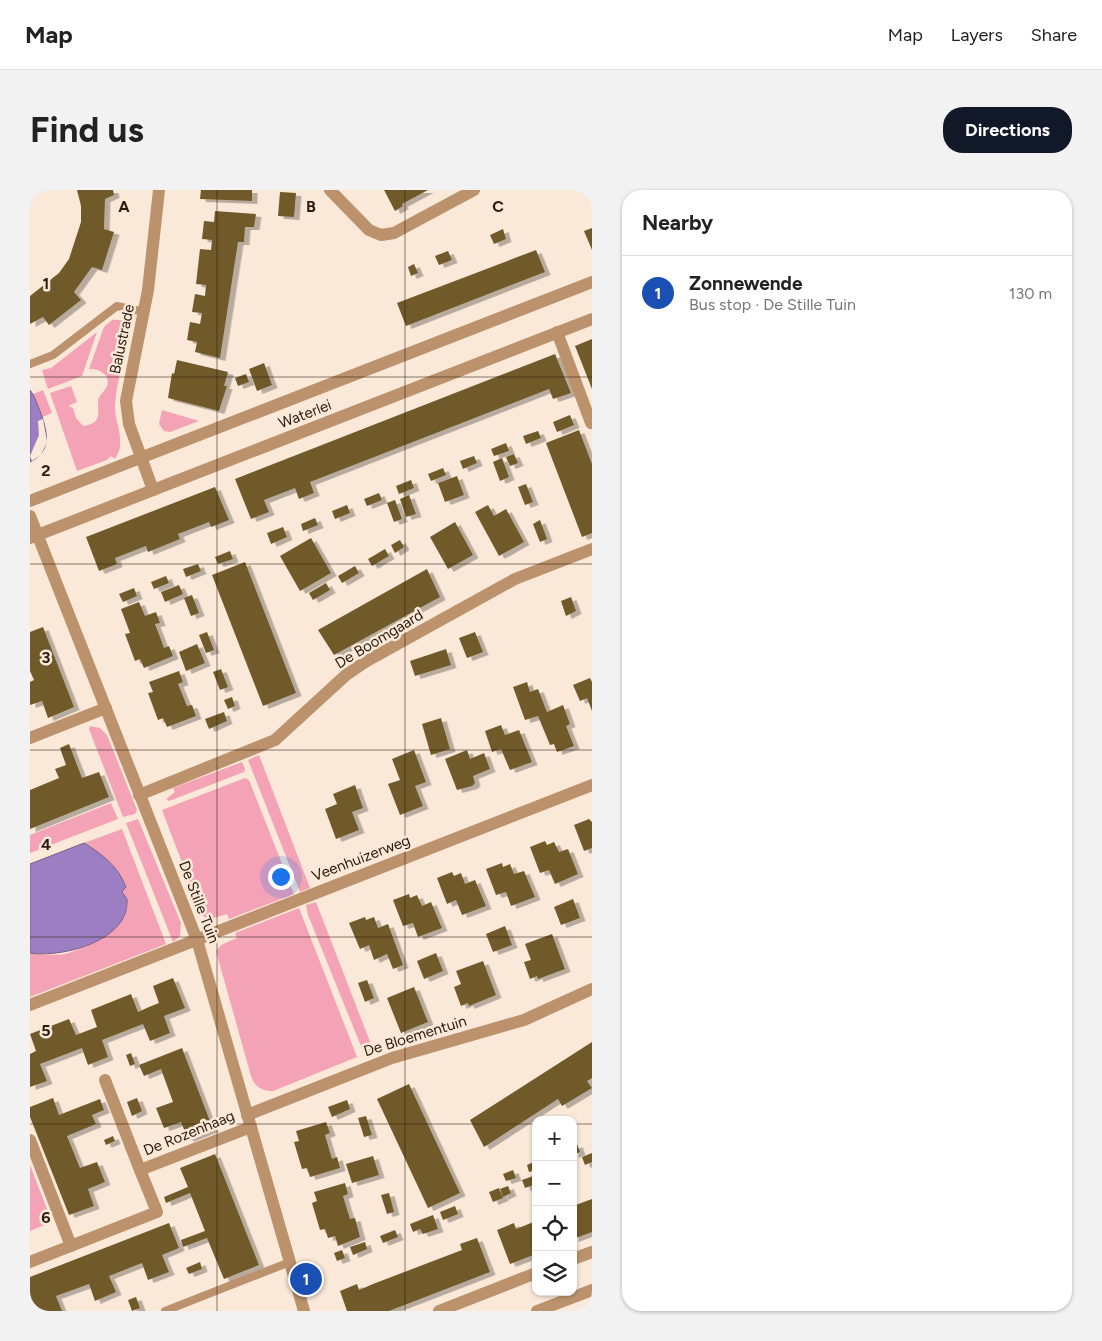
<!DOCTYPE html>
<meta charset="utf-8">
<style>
body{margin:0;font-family:Figtree,sans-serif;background:#f2f2f2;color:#222}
.controls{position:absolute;right:15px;bottom:15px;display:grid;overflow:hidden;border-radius:10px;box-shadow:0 1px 4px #0004}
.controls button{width:45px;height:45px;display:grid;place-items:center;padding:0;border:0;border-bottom:1px solid #e0e0e0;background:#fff;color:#222;font:25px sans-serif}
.you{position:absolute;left:250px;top:686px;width:18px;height:18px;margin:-12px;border:4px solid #fff;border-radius:50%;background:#1a73e8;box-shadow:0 0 0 8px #1a73e833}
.badge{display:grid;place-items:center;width:32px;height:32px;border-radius:50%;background:#111827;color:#fff;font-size:16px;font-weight:700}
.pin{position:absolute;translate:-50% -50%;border:2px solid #fff;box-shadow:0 1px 5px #0006}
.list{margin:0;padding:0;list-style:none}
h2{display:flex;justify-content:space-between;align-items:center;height:65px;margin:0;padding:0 20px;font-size:21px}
h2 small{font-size:16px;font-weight:400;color:#767676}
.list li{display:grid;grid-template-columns:32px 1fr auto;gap:15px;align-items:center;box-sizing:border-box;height:75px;padding:0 20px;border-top:1px solid #e0e0e0}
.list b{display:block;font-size:19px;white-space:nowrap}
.list p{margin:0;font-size:16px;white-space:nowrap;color:#767676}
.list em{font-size:16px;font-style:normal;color:#767676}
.icon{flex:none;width:28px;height:28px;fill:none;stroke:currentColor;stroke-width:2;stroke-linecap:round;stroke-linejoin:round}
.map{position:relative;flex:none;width:562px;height:1121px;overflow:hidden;border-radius:20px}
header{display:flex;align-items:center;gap:30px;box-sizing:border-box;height:70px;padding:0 25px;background:#fff;border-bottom:1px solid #e0e0e0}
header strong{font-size:24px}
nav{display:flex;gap:28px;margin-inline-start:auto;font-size:18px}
.intro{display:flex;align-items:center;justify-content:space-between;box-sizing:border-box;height:120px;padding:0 30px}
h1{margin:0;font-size:35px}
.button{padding:12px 22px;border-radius:20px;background:#111827;color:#fff;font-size:18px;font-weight:700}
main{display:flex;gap:30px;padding:0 30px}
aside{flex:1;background:#fff;border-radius:20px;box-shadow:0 1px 4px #0004}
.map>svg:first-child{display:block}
.green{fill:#f4a3b7}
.water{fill:#9c7fc2;stroke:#7a618b}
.pier{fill:#fae8d8}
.building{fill:#715a2a;filter:url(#shadow)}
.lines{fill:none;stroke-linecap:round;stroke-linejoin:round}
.lane{stroke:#bb926b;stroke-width:8}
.street{stroke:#bb926b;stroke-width:12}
.grid{fill:none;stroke:#2b1b0c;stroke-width:1;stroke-opacity:0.55}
.labels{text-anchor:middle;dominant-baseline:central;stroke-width:5;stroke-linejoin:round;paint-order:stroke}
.street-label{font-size:15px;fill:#2b1b0c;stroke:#fae8d8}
.grid-label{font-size:16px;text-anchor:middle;font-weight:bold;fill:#2b1b0c;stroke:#fae8d8;stroke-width:5;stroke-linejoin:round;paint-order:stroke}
</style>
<header>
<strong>Map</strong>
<nav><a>Map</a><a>Layers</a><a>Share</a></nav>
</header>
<div class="intro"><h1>Find us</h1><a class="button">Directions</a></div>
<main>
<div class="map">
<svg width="562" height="1121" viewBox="0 0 562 1121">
<defs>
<filter id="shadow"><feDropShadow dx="5.5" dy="3" stdDeviation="0" flood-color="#0004"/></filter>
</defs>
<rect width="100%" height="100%" fill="#fae8d8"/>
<g class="green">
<path d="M82,130C91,129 99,131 101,140C96,165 86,191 85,216C85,235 97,252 85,269L81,266L77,270L47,281L20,203L41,196L47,212L38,216L43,218L46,228L53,236C72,233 68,225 68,210C70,204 75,201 77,196C81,185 69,178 59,179L74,137Z"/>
<path d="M67,142L52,186L18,199L12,180L21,178Z"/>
<path d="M13,200L22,223L12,227L3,204Z"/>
<path d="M132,220L169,231L140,242L134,241L129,234Z"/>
<path d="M60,536L70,538L77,545L107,620L105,624L93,627L59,539Z"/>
<path d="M229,565L280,698L270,702L218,570Z"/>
<path d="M212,572L215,579L214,582L139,611L136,609L145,602L143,598Z"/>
<path d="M215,588L219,590L264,704L199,729L197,724L178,730L172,725L132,620Z"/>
<path d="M81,613L88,629L0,663V645Z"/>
<path d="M108,629L151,733L150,746L143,752L96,633Z"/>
<path d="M92,639L136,754L0,807V763C11,764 24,766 35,764C53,760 101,734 97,712C97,709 94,705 92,702L95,700C90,677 73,665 54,653Z"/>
<path d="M286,712L344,862L335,866L278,725L276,715Z"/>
<path d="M269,718L327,867L243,901C232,901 225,897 221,886L186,761L191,755L207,748L205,743Z"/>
<path d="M0,975L22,1032L0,1041Z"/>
</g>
<g class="water">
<path d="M0,200C5,206 7,214 10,221C17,240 23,261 0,272Z"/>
<path d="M54,653C72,664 88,676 96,697L92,702L97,709C100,751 32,768 0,763V674Z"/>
</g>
<path class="pier" d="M13,229L17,252L11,265L2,271L0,266L9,245L8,231Z"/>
<g class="building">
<path d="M47,0H83L84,5L75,9L74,39L84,42L72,80L62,77L44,102L51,110L19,135L13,127L0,134V106L29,83L39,69L51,32V16Z"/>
<path d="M171,0H222V11L170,9Z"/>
<path d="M354,0H398L372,14L373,16L365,21Z"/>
<path d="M250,2L266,3L264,27L248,26Z"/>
<path d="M185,21L226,24L224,37H215L214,52H208L190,168L165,162L167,152L157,150L160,132L170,134L172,123L162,122L165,104L175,106L176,95L166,94L170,59L181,60L182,50L172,49L174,31L184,32Z"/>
<path d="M562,38V60L554,41Z"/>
<path d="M473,39L476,49L464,54L460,45Z"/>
<path d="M506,60L515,82L376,136L367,113Z"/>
<path d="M418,61L422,70L409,75L405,66Z"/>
<path d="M384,74L388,83L381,86L378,77Z"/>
<path d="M562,149V199L545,156Z"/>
<path d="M525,164L541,203L523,209L519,199L280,292L284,303L269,309L265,298L234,310L239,322L221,329L205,289Z"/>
<path d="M147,170L198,182L194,196H197L189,221L138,208L142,183L144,184Z"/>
<path d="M234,173L242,195L227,201L219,179Z"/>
<path d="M216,184L219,192L208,196L205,188Z"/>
<path d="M540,225L544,235L527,242L523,232Z"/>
<path d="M549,240L562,274V343L552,347L516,253Z"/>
<path d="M508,241L511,248L496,254L493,246Z"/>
<path d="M476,253L479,261L464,266L461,259Z"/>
<path d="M484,264L488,273L480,276L476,267Z"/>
<path d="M444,266L447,273L433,279L430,271Z"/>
<path d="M472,268L479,287L470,291L463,272Z"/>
<path d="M413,278L416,285L401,291L398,284Z"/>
<path d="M427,286L434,305L415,312L408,293Z"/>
<path d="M381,290L384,298L369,304L366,296Z"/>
<path d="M496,294L503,312L495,315L488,297Z"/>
<path d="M185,297L199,330L181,337L179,332L148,344L150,349L118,362L116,356L85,368L87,374L69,381L56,347Z"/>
<path d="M349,303L352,310L337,316L334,309Z"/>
<path d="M379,305L386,324L376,327L370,309Z"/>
<path d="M365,310L372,329L364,332L357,313Z"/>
<path d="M317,315L320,323L305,329L302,321Z"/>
<path d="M458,315L464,326L476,319L494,352L469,366L445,322Z"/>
<path d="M285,328L288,335L273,341L271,334Z"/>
<path d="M510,330L517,349L510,352L503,334Z"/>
<path d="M425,332L443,365L418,379L400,347Z"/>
<path d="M253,337L257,347L241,354L237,343Z"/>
<path d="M281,348L301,383L270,401L250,366Z"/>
<path d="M370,350L374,357L365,363L361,355Z"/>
<path d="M355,359L359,366L342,376L338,369Z"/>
<path d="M200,361L203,369L188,374L185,367Z"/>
<path d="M215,372L266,503L233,516L182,385Z"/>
<path d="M168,374L171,381L156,387L153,379Z"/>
<path d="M325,376L329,383L312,393L308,386Z"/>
<path d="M397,379L410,407L304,465L288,440Z"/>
<path d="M136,386L139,393L124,399L121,392Z"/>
<path d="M296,393L300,400L283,410L279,403Z"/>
<path d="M149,395L153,404L135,412L131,402Z"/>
<path d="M104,398L107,406L93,412L89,404Z"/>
<path d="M162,405L169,423L161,426L154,408Z"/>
<path d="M541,407L546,421L536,426L531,411Z"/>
<path d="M109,412L115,426L126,422L130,433L125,434L130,447L134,458L139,456L143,466L114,478L110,469L105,471L95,444L100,443L91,419Z"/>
<path d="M13,437L44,517L18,528L12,511L0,515V492L4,490L0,481V442Z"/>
<path d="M177,442L184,460L176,463L169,445Z"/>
<path d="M445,442L453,462L437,468L429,448Z"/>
<path d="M167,454L175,473L156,481L149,462Z"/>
<path d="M416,459L421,475L385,486L380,471Z"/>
<path d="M191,479L198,497L190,500L183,482Z"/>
<path d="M149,481L153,492L148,494L157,516L162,515L166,526L137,537L133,528L128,530L118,503L123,502L119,492Z"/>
<path d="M560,488L562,492V521L557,508L550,511L543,495Z"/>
<path d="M497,492L500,502L508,499L517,522L533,515L540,534L536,536L544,556L527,562L524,554L520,555L508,526L495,530L483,497Z"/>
<path d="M202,507L205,516L198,519L194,510Z"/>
<path d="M194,522L197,531L179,539L175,529Z"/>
<path d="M411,528L420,559L401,565L392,534Z"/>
<path d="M471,535L475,545L489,540L502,572L480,580L471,559L462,562L455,541Z"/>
<path d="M39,554L52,588L69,582L79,607L0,639V600L29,588L25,579L36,575L30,558Z"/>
<path d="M384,560L396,592L385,596L393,616L370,625L358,594L370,590L362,569Z"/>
<path d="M437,560L440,569L454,563L460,579L443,586L445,593L442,596L427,600L415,569Z"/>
<path d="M325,595L333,618L322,622L329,640L306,649L295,619L307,614L303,604Z"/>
<path d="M559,629L562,632V658L554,661L544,635Z"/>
<path d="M515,651L517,655L524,652L529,662L538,659L548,684L525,694L519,680L510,683L500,657Z"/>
<path d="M472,673L473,677L480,674L484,684L494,681L505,707L481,716L476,702L466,705L456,679Z"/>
<path d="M422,682L424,686L431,683L435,694L445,690L456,716L432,725L426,710L417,714L407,688Z"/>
<path d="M379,704L380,708L387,705L392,716L401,712L412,738L388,747L383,733L373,736L363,710Z"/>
<path d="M543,709L550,728L531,735L524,717Z"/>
<path d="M335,727L336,730L344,727L348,738L358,734L373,775L363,779L357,764L344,770L339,755L330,759L319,733Z"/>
<path d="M475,736L482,755L463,762L456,744Z"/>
<path d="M522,744L535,779L508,789L507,786L500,789L494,772L501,770L495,754Z"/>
<path d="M406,763L413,781L394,789L387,771Z"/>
<path d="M453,771L466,805L439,816L438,813L431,816L424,797L431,794L426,781Z"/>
<path d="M143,788L155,818L134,826L140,843L120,851L113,834L72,850L78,867L58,875L52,858L10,874L17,891L0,897V864L6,861L0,844L39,829L46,845L67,837L61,820L101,804L108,822L119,817L129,813L123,796Z"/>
<path d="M337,790L344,808L335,812L328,793Z"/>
<path d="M384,797L398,832L371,843L357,808Z"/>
<path d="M562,852V888L557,891L562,898L532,916L528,909L454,957L440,930Z"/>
<path d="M152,858L183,939L158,949L151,932L134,938L126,918L143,912L131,879L114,886L109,875Z"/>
<path d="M101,863L105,874L100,876L96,865Z"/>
<path d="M379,894L430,1003L398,1018L347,909Z"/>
<path d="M23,908L29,925L70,909L74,920L62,925L66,934L37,946L50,978L67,972L75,992L58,999L64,1016L39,1025L0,927V917Z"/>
<path d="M107,908L112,921L102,926L97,912Z"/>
<path d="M317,910L320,919L302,927L298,917Z"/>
<path d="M336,926L342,945L334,947L328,928Z"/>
<path d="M296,932L300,943L295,945L302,969L307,967L310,978L280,987L277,978L272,979L264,952L269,951L266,941Z"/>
<path d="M83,946L85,951L76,955L74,950Z"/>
<path d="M547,954L550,962L543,965V956Z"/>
<path d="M562,963V972L555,975L552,967Z"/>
<path d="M185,964L229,1075L194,1089L177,1048L153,1057L151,1050L175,1041L160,1003L136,1013L134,1007L158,997L150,978Z"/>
<path d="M343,966L349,985L322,993L316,974Z"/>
<path d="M506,971V980L499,982L497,975Z"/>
<path d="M483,980L486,988L476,991L473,984Z"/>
<path d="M506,985V994L495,998L492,990Z"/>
<path d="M315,993L318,1004L313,1006L320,1029L325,1028L330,1047L308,1056L305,1046L298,1048L295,1039L290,1040L282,1013L287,1011L284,1002Z"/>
<path d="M478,996L481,1003L473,1007L470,999Z"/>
<path d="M469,998L473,1008L463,1012L459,1002Z"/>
<path d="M359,1003L364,1022L357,1024L351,1005Z"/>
<path d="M562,1009V1042L543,1049V1016Z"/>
<path d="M425,1016L428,1024L413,1030L410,1022Z"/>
<path d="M403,1025L408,1039L393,1044L390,1039L383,1042L380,1034Z"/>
<path d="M506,1031V1064L480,1074L467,1040L484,1033L486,1039Z"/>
<path d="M139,1033L149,1058L132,1065L139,1082L118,1090L112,1073L79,1086L86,1102L65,1111L59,1094L26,1106L32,1121H8L5,1114L0,1116V1087Z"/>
<path d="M365,1040L368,1047L353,1053L350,1046Z"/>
<path d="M447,1048L460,1082L359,1121H317L310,1101L327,1094L329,1100L343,1094L432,1060L430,1054Z"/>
<path d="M335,1052L337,1059L323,1065L320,1057Z"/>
<path d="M312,1060L315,1068L307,1071L304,1063Z"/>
<path d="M170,1072L172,1079L159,1084L156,1078Z"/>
<path d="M106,1107L110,1118L102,1121L98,1110Z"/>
</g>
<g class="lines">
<g class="lane">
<path d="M0,174L23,165L87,116L115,122"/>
<path d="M135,1121L260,1072"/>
</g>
<g class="street">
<path d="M300,0L339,40L351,45L364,43L444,0"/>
<path d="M527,142L561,233"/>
<path d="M123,300L99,234L96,211L118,100L129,0"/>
<path d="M0,311L562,92"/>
<path d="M0,326L167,750L274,1121"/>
<path d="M0,348L562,129"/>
<path d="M0,548L76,518"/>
<path d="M109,605L245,550L316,485L335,472L485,389L562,359"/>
<path d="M0,815L562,595"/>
<path d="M75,890L110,980"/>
<path d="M217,925L362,868L494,830L562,799"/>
<path d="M0,950L41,1056"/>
<path d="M543,1069L562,1062"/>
<path d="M0,1072L127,1022L110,980L221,937"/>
<path d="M409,1121L506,1083"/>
<path d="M507,1121L562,1100"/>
</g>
</g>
<path class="grid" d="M187,0V1121M375,0V1121M0,187H562M0,374H562M0,560H562M0,747H562M0,934H506M543,934H562"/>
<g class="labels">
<g class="street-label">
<text transform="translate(92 149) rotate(-78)">Balustrade</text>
<text transform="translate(275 224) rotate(-21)">Waterlei</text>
<text transform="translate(349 449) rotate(-31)">De Boomgaard</text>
<text transform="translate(331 668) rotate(-21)">Veenhuizerweg</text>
<text transform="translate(169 712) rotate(69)">De Stille Tuin</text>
<text transform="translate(385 846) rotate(-17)">De Bloementuin</text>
<text transform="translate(159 943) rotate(-22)">De Rozenhaag</text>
</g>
</g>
<g class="grid-label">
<text x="94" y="22">A</text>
<text x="281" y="22">B</text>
<text x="468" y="22">C</text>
<text x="16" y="99">1</text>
<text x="16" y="286">2</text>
<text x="16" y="473">3</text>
<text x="16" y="660">4</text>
<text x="16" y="846">5</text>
<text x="16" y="1033">6</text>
</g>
</svg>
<div class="controls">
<button>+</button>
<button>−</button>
<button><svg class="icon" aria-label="locate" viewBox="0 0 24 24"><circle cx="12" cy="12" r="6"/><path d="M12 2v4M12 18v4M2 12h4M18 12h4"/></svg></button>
<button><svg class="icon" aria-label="layers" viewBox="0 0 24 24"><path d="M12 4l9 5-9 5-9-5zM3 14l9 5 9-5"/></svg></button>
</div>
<div class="you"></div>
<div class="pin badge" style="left:276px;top:1089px;background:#1a4fb4">1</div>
</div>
<aside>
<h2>Nearby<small></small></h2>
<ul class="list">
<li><span class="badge" style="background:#1a4fb4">1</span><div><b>Zonnewende</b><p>Bus stop · De Stille Tuin</p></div><em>130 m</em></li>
</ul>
</aside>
</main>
